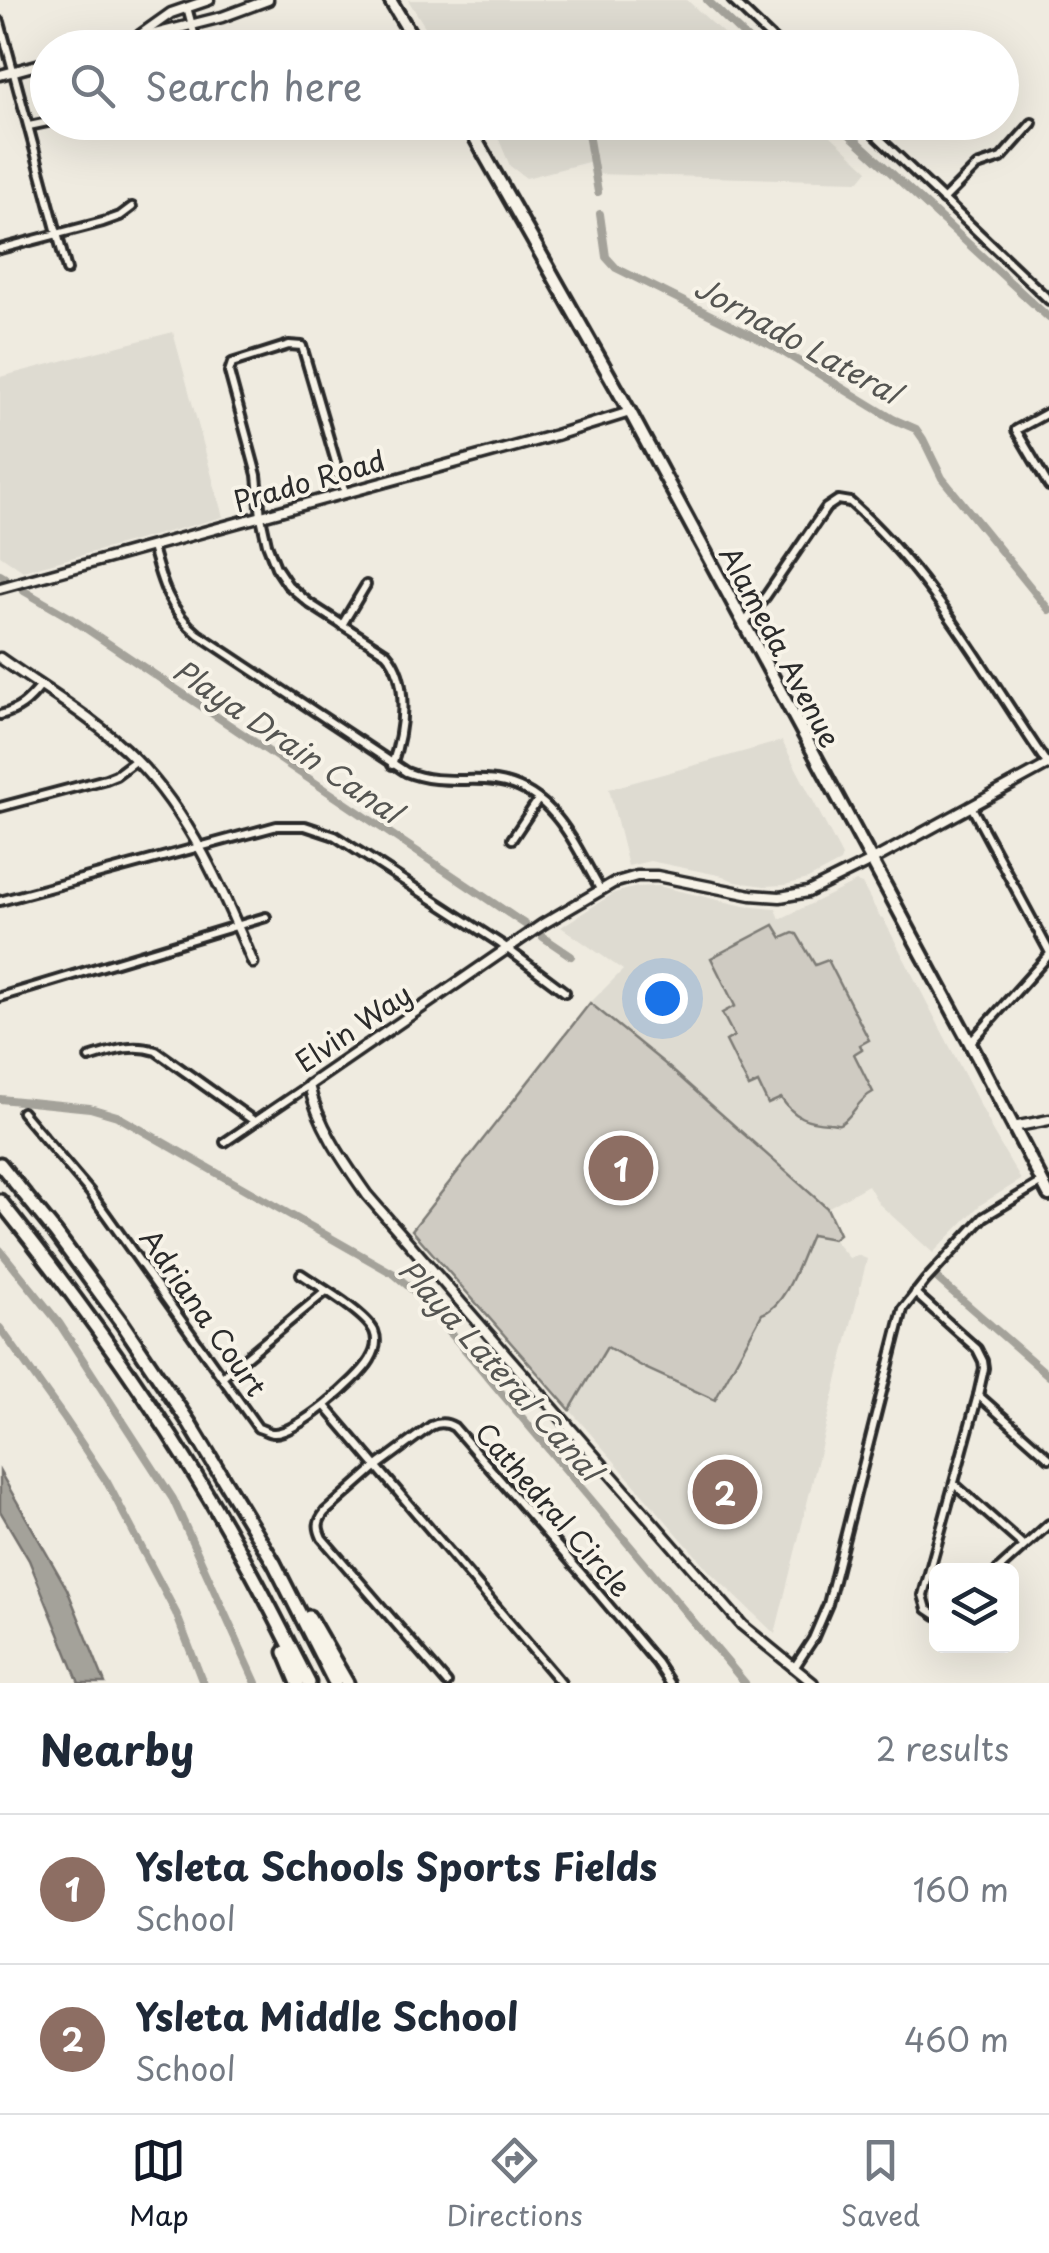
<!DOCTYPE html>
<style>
body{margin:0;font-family:"Playpen Sans",sans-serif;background:#f6f6f7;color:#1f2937}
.controls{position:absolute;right:30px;bottom:30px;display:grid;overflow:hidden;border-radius:15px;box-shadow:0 10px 40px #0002}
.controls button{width:90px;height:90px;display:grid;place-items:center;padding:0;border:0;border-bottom:2px solid #e0e1e3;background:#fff;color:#1f2937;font:50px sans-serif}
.you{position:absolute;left:662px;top:998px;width:35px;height:35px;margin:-25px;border:8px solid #fff;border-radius:50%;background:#1a73e8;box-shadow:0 0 0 15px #1a73e833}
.badge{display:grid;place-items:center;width:65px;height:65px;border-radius:50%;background:#111827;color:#fff;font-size:32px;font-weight:700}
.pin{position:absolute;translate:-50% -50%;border:5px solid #fff;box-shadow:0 2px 10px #0006}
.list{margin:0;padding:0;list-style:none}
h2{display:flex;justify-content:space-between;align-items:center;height:130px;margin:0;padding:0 40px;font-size:42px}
h2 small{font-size:32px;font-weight:400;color:#747a83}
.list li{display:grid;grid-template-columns:65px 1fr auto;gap:30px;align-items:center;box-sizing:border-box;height:150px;padding:0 40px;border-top:2px solid #e0e1e3}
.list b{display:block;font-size:38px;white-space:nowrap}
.list p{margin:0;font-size:32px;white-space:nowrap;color:#747a83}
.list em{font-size:32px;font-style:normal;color:#747a83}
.icon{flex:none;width:55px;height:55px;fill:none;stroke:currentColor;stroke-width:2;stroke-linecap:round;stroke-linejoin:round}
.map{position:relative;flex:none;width:1049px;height:1683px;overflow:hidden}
.search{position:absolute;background:#fff;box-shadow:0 10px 40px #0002;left:30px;right:30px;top:30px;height:110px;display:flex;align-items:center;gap:25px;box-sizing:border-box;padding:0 35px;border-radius:55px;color:#747a83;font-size:38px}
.sheet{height:430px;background:#fff}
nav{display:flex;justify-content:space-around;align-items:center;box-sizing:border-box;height:140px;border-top:2px solid #e0e1e3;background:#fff;font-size:28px;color:#747a83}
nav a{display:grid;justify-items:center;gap:5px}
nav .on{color:#111827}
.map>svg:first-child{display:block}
.built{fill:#dedbd1}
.green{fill:#cfcbc2;stroke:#7d7b76;stroke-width:2.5}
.water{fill:#a4a29a;stroke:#74726e;stroke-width:2.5}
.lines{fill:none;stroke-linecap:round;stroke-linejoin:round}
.canal{stroke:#a4a29a;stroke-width:8}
.minor-casing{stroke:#2b2b2b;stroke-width:14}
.tertiary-casing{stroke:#2b2b2b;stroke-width:15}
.primary-casing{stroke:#2b2b2b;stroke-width:18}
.motorway-casing{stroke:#2b2b2b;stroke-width:19}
.minor{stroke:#f7f3e8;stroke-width:6}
.tertiary{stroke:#f7f3e8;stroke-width:8}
.primary{stroke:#f7f3e8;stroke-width:10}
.motorway{stroke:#f7f3e8;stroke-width:11}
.labels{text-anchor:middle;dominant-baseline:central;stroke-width:8;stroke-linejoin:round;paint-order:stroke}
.street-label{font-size:28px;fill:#2b2b2b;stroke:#f7f3e8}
.water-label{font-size:30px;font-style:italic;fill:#555552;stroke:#f7f3e8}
</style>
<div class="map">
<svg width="1049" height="1683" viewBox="0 0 1049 1683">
<rect width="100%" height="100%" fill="#efebe0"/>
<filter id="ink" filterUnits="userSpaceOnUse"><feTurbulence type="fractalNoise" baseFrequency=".01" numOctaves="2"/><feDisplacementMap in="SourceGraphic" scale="20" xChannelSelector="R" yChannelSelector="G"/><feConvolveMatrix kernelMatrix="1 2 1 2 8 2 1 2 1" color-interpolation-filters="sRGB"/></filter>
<g filter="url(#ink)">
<g class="built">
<path d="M408,0H687L738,47H438Z"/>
<path d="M492,123H817L868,170L859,181L591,174L588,162L526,178L510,166Z"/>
<path d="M173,332L223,517L23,571L0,555V377Z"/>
<path d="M782,741L842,856L840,862L808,879L785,885L765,886L736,882L723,876L650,861L628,866L609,789Z"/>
<path d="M856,882L862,884L880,917L883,918L990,1124L991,1129L1021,1180L980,1205L933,1253L879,1204L868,1185L827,1208L664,1063L590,1003L623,970L561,927L614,893L637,887L658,886L744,906L776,909L780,919Z"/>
<path d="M811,1234L833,1239L849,1258L857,1255L867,1259L775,1634L711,1573L570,1410L606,1346L647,1369L715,1399L762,1314L789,1285Z"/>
</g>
<g class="green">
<path d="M774,925L782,938L793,933L797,934L815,965L828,960L869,1040L860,1045L862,1049L854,1054L873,1092C859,1099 855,1112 844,1121C837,1127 837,1123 829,1123C806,1122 794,1117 781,1098L768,1104L758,1083L749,1087L726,1041L734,1036L722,1013L735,1006L711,958Z"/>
<path d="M590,1003L664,1063L827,1208L839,1234L833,1239L811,1235C800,1259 787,1305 762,1314L715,1400L647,1369L607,1347L570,1410L412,1230Z"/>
</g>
<path class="water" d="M0,1472L67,1589L105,1683H79L29,1560L0,1511Z"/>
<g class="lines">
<g class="canal">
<path d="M707,0L757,48"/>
<path d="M571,38L572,48"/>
<path d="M586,122L598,192"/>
<path d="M836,122L1049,318"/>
<path d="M600,214L606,257L616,268L775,347L893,419L916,429L923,439L942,478L1049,610"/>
<path d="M0,575L5,578"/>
<path d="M24,591L69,617L526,925"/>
<path d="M543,937L571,956"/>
<path d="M0,1099L90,1108L117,1116L394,1274L414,1291L462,1346L745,1683"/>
<path d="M0,1250L59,1323L173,1499L256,1683"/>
<path d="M938,1279L1049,1376"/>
<path d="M0,1328L65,1419L107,1482L176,1613L203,1683"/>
</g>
<g class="minor-casing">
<g id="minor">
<path d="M732,0L782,48"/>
<path d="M187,7L198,48"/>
<path d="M0,22L67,270"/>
<path d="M862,122L1049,300"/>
<path d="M29,126L48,122"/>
<path d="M943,200L977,166L1001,158L1032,123"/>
<path d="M0,249L103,222L120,216L132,207"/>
<path d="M1049,412L1016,430L1049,486"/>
<path d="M345,493L302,346L289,345L232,363L229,372L257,475L261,517L267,544L276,567L288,585L310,604L386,653C411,681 403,733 392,765"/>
<path d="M152,547C161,581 170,612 198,634L406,772C433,783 457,779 485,780C551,783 572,840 600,889"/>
<path d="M745,622L766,596L826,508L838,500L850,502C933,575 986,675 1048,765"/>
<path d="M342,625L366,585"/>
<path d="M0,715C19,710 28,702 41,686"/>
<path d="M971,806L1049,951"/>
<path d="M0,807L106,779L116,775L136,760"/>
<path d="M512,839L538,800"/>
<path d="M0,901L277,826H305L335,836L501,944L565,992"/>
<path d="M0,997L266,917"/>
<path d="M970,1043L1049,955"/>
<path d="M89,1058C112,1051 132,1043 156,1051L254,1121"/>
<path d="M22,1112L90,1192L258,1428C263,1429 268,1433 273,1433C295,1435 359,1379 370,1360C375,1352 378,1341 374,1331C364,1312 320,1287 301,1274"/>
<path d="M225,1142L309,1085"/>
<path d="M915,1293L977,1349L983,1361L984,1368L978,1395L923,1595L927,1609L936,1615"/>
<path d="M222,1377L325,1292"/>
<path d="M978,1395L1049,1458"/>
<path d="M325,1406L561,1683"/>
<path d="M954,1484L1024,1546"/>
<path d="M998,1570L1049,1524"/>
<path d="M794,1668L813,1639L828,1604L903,1309L925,1281L984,1217L1042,1182"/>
<path d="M447,1683L322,1538C317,1527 317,1522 325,1512L377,1466L431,1426C439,1422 446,1422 454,1427L586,1579L657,1663L670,1683"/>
</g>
</g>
<g class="tertiary-casing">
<g id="tertiary">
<path d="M140,35L171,13L209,0"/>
<path d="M100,48L222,17L268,0"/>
<path d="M0,75L48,62"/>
<path d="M0,588L556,435L630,412"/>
<path d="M0,658C45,690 96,719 135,759C190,814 223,891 253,963"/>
<path d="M1013,1127L1049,1120"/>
<path d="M813,1683L742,1625L367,1195C344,1162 318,1126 309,1085L543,924L613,883L637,876H657L751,895L780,897L808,892L871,861L1049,764"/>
</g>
</g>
<g class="primary-casing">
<g id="primary">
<path d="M390,0L419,48"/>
<path d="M466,122L630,412L970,1043L1049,1195"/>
</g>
</g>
<g class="motorway-casing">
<g id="motorway">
<path d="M0,1164L55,1232L122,1323L190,1424L274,1563L335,1683"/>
<path d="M0,1201C92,1316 179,1438 249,1568C270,1606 289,1645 309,1683"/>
<path d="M309,1617L347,1683"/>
<path d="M285,1652L298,1683"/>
</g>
</g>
<use href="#minor" class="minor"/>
<use href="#tertiary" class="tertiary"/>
<use href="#primary" class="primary"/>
<use href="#motorway" class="motorway"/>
</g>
</g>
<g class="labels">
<g class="street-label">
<text transform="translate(309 480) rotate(-16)">Prado Road</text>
<text transform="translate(781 646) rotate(62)">Alameda Avenue</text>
<text transform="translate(353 1027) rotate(-34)">Elvin Way</text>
<text transform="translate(204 1312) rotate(55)">Adriana Court</text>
<text transform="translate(554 1509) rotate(49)">Cathedral Circle</text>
</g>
<g class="water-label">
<text transform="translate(798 339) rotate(29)">Jornado Lateral</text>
<text transform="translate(288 740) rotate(34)">Playa Drain Canal</text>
<text transform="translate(501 1369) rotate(48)">Playa Lateral Canal</text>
</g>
</g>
</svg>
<div class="controls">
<button><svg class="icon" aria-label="layers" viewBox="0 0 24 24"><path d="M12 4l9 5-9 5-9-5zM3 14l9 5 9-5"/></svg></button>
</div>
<div class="you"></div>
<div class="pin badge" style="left:621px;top:1168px;background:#8d6e63">1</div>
<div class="pin badge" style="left:725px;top:1492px;background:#8d6e63">2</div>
<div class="search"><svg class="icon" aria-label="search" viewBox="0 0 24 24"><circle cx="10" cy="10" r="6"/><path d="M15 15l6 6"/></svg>Search here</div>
</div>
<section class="sheet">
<h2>Nearby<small>2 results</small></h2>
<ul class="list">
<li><span class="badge" style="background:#8d6e63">1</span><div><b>Ysleta Schools Sports Fields</b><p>School</p></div><em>160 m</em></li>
<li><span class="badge" style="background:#8d6e63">2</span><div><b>Ysleta Middle School</b><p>School</p></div><em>460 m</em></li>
</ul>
</section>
<nav>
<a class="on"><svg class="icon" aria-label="map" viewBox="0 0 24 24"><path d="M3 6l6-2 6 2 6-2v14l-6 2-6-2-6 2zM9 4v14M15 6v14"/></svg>Map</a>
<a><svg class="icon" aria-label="directions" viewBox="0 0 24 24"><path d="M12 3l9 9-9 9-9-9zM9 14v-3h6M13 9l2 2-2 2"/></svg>Directions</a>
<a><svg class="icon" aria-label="saved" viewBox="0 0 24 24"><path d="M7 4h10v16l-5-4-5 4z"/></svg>Saved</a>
</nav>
